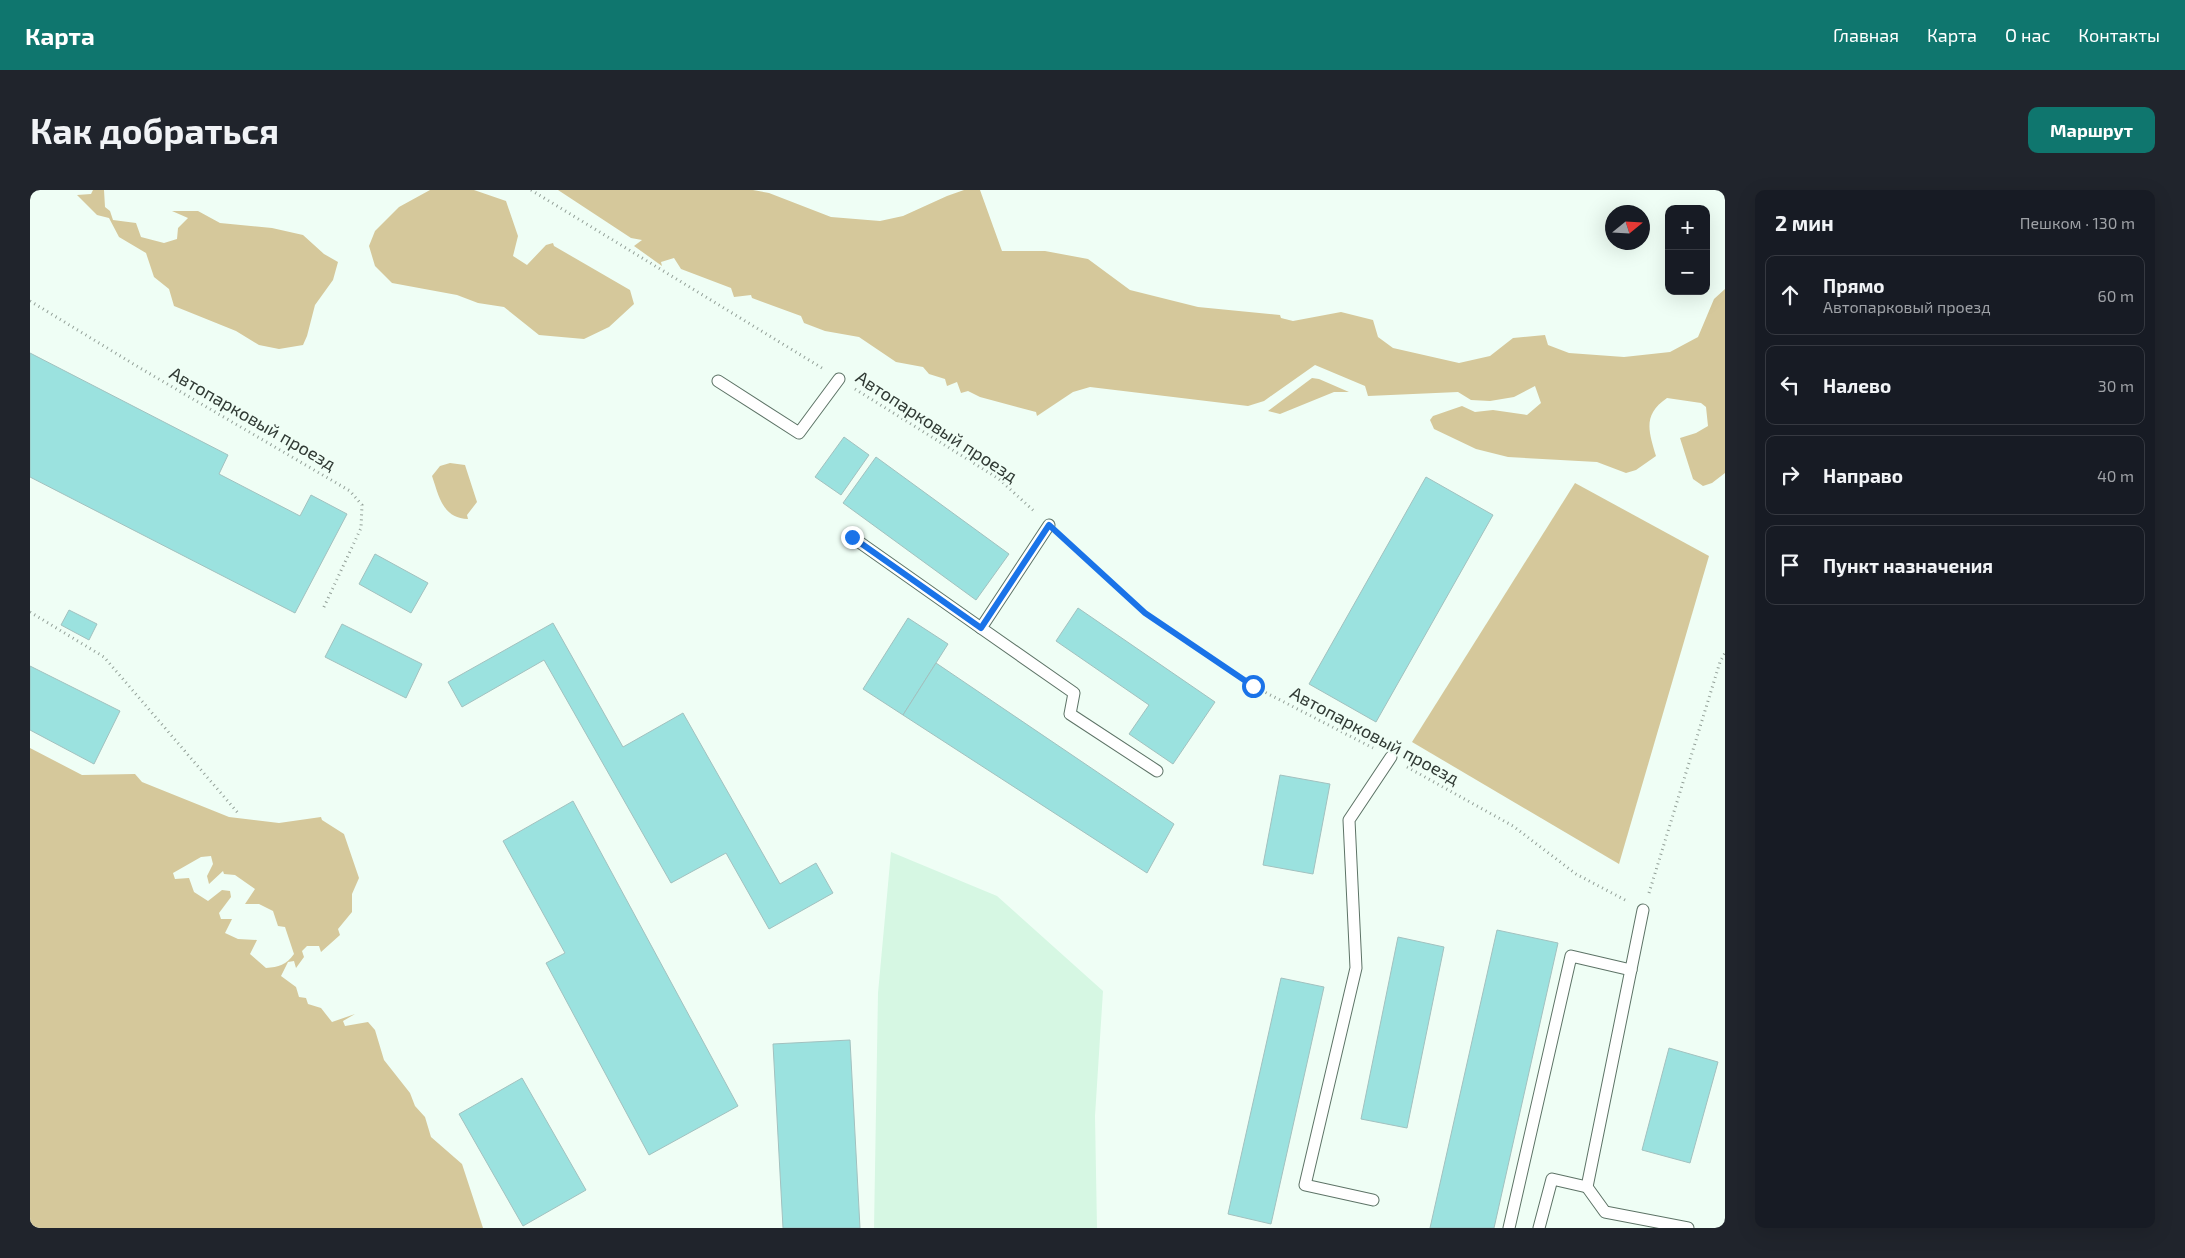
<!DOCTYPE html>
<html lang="ru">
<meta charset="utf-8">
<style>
body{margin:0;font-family:"Exo 2",sans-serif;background:#20242c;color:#f1f3f6}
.controls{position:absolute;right:15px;top:15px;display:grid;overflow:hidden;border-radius:10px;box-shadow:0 5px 20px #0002}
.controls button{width:45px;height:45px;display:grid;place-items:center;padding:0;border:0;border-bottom:1px solid #363941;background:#171b24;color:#f1f3f6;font:25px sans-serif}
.compass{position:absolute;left:1575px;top:15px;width:45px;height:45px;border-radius:50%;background:#171b24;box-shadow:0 5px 20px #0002;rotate:72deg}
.stop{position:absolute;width:15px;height:15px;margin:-11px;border:4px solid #1a73e8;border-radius:50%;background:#fff}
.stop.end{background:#1a73e8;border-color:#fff;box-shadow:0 1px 5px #0008}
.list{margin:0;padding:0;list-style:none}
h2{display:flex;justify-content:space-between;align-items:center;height:65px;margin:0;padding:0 20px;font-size:21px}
h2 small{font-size:16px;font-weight:400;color:#9ea1a6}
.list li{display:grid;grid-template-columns:32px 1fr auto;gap:15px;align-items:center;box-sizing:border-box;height:80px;margin:0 10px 10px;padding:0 10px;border:1px solid #363941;border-radius:10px}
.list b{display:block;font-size:19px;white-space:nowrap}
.list p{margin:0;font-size:16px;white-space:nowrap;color:#9ea1a6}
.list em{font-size:16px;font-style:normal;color:#9ea1a6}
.icon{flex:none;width:28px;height:28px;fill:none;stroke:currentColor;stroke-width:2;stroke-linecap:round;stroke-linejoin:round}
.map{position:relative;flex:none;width:1695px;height:1038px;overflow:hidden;border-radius:10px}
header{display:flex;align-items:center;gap:30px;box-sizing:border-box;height:70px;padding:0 25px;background:#0f766e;color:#fff}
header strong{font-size:24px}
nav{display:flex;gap:28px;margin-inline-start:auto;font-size:18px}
.intro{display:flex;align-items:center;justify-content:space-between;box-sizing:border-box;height:120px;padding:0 30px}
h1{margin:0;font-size:35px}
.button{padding:12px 22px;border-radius:10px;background:#0f766e;color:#fff;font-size:18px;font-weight:700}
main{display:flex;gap:30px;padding:0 30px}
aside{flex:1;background:#171b24;border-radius:10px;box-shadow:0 5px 20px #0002}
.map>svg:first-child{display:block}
.built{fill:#d6f7e3}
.green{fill:#d5c89b;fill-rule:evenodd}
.building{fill:#9be2df;stroke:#a2c1bf}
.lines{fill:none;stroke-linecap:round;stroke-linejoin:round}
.service-casing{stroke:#5d7366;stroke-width:13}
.path{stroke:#93a098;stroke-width:3;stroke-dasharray:1 4;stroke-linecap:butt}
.service{stroke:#fff;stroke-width:11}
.route{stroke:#1a73e8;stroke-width:6}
.labels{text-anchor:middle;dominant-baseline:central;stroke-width:4;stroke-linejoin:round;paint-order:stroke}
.street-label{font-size:18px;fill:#303a34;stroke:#effef5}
</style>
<header>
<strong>Карта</strong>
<nav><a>Главная</a><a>Карта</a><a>О нас</a><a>Контакты</a></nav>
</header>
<div class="intro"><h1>Как добраться</h1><a class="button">Маршрут</a></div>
<main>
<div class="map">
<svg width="1695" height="1038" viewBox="0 0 1695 1038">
<rect width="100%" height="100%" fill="#effef5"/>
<path class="built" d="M861,662L967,706L1073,801L1065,926L1067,1038H844L848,803Z"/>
<g class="green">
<path d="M63,0H74L75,17L80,21L83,30L106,33L111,47L134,53L147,49L148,38L158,28L142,21H168L190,33L242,38L273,45L294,64L308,72L303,90L285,115L277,146L273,155L249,159L229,155L206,141L144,116L139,99L124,87L116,63L89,47L79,28L67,25L47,5L61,4Z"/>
<path d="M400,0H444L476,11L488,46L483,66L497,75L516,55L523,53L524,56L600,100L604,114L579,137L554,149L509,145L474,117L448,113L427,105L362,93L345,76L339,56L345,41L369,17Z"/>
<path d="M528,0H723L739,3L801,27L850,31L873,26L917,6L934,0H950L972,61H1015L1058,69L1100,100L1168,117L1250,125L1251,128L1263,131L1311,122L1343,130L1348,147L1363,158L1429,173L1460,166L1483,148L1515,145L1518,155L1539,163L1594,167L1640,162L1668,147L1684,109L1695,99V283L1682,293L1673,296L1663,289L1650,248L1666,243L1678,236L1676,217L1671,213L1637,208C1612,225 1619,242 1626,266L1606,280L1596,283L1567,272L1478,267L1446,259L1404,239L1400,230L1403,226L1432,216L1445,222L1463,220L1497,225L1511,213L1505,196L1484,207L1460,211L1441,210L1428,202L1338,206L1335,196L1285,175L1234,211L1218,216L1060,197L1043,202L1007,226L1006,222L950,207L938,201L931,203L927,192L917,196L915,189L899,184L893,177L866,172L829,147L795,141L774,133L771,126L722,108L721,105L704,107L701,98L651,79L644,68L631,72L632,76L604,56L612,50L601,48Z"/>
<path d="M1282,188L1289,189L1319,202H1304L1250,224L1238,221Z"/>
<path d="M420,273L435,275L447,312L437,325L438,329C412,328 409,306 402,286L410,276Z"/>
<path d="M1545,293L1679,366L1589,674L1382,552Z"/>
<path d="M0,558L52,585L105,584L112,592L199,627L249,633L291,627L292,630L314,644L329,688L322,704V722L308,739L310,745L291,762L289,756H277L272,761L274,767L266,778L264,771L258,772L251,786L266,797L269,807L276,808L278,814L291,818L302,832L325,824L313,831L315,836L338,832L345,840L354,870L380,903L385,916L395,927L401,947L432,974L453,1038H0ZM181,666L183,674L177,686L179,694L193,681L194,684L205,685L225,699L215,714H229L243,721L248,736L255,737L264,764C256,775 249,777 236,778L220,764L227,750L208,749L195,743L202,729H191L189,723L201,707L200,701L192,700L178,711L164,702L159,688L145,689L143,683L171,667Z"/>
</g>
<g class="building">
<path d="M0,163L198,265L189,284L270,326L281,305L317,324L265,423L0,287Z"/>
<path d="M814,247L839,265L811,305L785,287Z"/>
<path d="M846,267L979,364L946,410L813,313Z"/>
<path d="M1396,287L1463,325L1346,532L1279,494Z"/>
<path d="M345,364L398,393L381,423L329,394Z"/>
<path d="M1048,418L1185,512L1143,574L1099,544L1119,515L1026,451Z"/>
<path d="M39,420L67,434L59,450L31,435Z"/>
<path d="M878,428L918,454L873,525L833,499Z"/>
<path d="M523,433L593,557L653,523L750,694L786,673L803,703L739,739L696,663L641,693L514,470L432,517L418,492Z"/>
<path d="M312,434L392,474L376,508L295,467Z"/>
<path d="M906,473L1144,634L1117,683L873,525Z"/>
<path d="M0,476L90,521L64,574L0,540Z"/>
<path d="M1250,585L1300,594L1283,684L1233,675Z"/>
<path d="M543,611L708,916L619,965L516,773L535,763L473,651Z"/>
<path d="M1467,740L1528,753L1464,1038H1400Z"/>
<path d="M1368,747L1414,757L1377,938L1331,929Z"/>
<path d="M1251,788L1294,797L1241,1034L1198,1024Z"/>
<path d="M820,850L830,1038H753L743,854Z"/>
<path d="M1639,858L1688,872L1660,973L1612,960Z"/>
<path d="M492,888L556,1000L493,1036L429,924Z"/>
</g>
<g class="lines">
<g class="service-casing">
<g id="service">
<path d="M688,191L769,243L809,189"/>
<path d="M1019,335L951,438L1044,503L1040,524L1127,581"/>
<path d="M822,347L951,438"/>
<path d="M1557,997L1575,1022L1658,1038"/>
<path d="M1343,1010L1275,995L1326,778L1319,630L1361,567"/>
<path d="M1479,1038L1541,766L1601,780"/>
<path d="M1509,1038L1522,989L1557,997L1613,720"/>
</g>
</g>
<g class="path">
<path d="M501,0L792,178"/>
<path d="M0,111L110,178L320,301L332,315L331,338L293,419"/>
<path d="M825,199L969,289L1005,322"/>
<path d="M1034,348L1115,423L1223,496L1343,558"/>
<path d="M0,422L74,467L208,623"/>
<path d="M1377,577L1483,636L1546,684L1597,711"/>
<path d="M1619,703L1690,472L1695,463"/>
</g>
<use href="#service" class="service"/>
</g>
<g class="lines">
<path class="route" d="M822,347L951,438L1019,335L1115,423L1223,496"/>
</g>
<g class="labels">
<g class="street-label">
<text transform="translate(223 228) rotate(30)">Автопарковый проезд</text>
<text transform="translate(907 236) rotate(33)">Автопарковый проезд</text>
<text transform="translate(1345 545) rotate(28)">Автопарковый проезд</text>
</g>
</g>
</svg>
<div class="controls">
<button>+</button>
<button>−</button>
</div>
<svg class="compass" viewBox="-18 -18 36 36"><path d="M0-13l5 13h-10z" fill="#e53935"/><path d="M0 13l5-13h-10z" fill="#9ea1a6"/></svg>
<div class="stop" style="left:1223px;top:496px"></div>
<div class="stop end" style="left:822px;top:347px"></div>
</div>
<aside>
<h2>2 мин<small>Пешком · 130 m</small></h2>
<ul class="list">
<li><svg class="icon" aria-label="ahead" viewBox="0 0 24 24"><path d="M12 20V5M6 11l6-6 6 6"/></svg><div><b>Прямо</b><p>Автопарковый проезд</p></div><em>60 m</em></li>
<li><svg class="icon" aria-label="left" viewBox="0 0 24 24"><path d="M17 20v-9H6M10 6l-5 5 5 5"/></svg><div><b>Налево</b></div><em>30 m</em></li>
<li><svg class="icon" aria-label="right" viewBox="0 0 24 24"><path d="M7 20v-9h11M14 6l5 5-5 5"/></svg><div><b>Направо</b></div><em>40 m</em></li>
<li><svg class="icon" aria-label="arrive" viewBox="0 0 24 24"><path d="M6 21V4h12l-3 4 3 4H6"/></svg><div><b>Пункт назначения</b></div></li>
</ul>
</aside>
</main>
